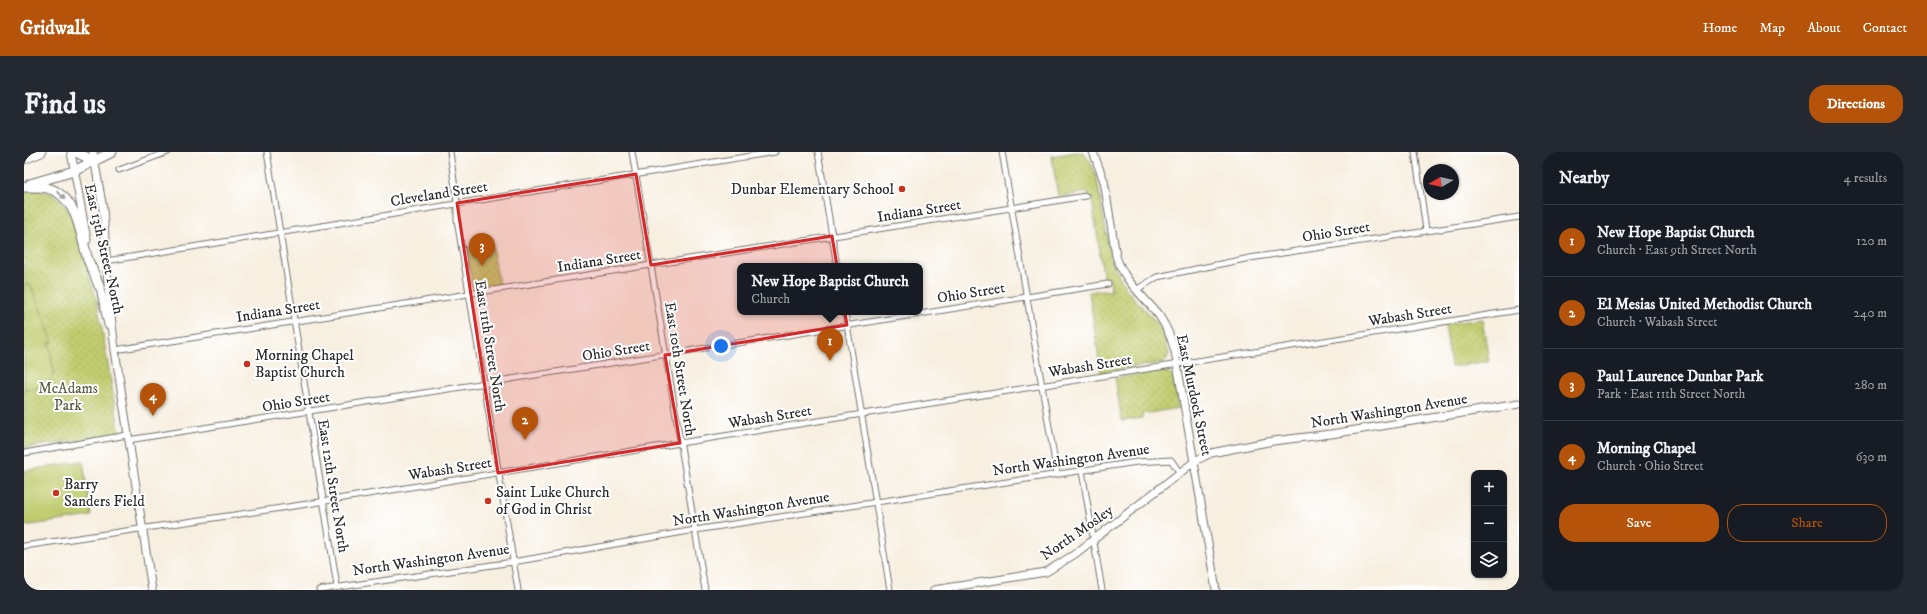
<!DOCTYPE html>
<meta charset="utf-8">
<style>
body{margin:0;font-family:"IM FELL DW Pica",serif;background:#242831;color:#f1f3f6}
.controls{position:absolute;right:12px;bottom:12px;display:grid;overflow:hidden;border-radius:8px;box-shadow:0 1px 3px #0004}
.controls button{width:36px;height:36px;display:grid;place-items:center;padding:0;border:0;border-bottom:1px solid #363941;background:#171b24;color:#f1f3f6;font:20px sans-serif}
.compass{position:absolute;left:1399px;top:12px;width:36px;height:36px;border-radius:50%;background:#171b24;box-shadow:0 1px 3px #0004;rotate:261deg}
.you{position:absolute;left:697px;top:194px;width:14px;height:14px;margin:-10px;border:3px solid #fff;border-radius:50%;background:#1a73e8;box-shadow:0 0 0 6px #1a73e833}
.badge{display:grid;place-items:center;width:26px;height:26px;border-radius:50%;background:#b45309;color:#fff;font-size:13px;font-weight:700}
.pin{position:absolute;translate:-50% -33px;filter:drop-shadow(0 1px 2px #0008)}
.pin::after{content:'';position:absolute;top:21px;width:14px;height:12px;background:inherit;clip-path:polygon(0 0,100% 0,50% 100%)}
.popup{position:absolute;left:713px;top:111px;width:186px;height:52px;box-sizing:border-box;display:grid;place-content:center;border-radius:8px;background:#171b24;filter:drop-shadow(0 1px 3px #0005);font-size:13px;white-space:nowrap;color:#9ea1a6}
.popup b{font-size:15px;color:#f1f3f6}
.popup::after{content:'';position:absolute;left:50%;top:100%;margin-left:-8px;border:8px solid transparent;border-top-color:#171b24}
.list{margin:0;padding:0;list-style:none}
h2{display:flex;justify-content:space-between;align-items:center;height:52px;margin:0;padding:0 16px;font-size:17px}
h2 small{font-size:13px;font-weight:400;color:#9ea1a6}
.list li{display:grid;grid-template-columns:26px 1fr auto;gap:12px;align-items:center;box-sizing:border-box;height:72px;padding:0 16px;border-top:1px solid #363941}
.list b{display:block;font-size:15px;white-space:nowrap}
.list p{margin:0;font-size:13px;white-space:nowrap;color:#9ea1a6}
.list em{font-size:13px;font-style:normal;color:#9ea1a6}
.actions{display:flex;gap:8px;padding:12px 16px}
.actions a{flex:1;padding:9px 0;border:1px solid #b45309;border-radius:16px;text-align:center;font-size:14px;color:#b45309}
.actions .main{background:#b45309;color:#fff}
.icon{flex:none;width:22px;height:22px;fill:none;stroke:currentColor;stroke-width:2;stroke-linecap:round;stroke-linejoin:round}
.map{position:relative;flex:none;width:1495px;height:438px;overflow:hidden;border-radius:16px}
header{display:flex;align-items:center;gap:24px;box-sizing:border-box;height:56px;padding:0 20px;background:#b45309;color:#fff}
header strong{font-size:19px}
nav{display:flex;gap:22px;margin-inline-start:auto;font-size:14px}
.intro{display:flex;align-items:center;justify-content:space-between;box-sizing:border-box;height:96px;padding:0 24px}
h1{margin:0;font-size:28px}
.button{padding:10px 18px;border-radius:16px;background:#b45309;color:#fff;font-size:14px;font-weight:700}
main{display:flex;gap:24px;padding:0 24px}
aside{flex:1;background:#171b24;border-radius:16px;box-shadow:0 1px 3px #0004}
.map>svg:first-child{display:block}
.grass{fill:url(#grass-dots);stroke:#767c4c}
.garden{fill:#c0cc6e;stroke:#767c4c}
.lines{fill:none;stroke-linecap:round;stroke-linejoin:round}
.street-casing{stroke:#72706a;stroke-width:7}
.secondary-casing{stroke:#72706a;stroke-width:9}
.highway-casing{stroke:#72706a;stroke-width:11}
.street{stroke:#fff;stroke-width:5}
.secondary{stroke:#fff;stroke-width:7}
.highway{stroke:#fff;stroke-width:9}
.oneway{fill:#a0a0a0}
.marked{fill:#d62828;fill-opacity:0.2;stroke:#d62828;stroke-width:3;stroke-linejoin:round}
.poi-dot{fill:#c8321e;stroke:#fff;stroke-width:1.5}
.labels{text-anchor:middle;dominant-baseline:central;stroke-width:4;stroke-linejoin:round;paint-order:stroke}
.poi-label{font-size:15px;fill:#2b2b2b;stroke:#fff;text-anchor:start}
.street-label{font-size:15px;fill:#2b2b2b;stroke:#fff}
.park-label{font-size:15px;fill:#585b3f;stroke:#fff}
</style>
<header>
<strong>Gridwalk</strong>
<nav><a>Home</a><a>Map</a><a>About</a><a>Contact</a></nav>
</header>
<div class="intro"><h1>Find us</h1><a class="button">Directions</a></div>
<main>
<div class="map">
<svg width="1495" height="438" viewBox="0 0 1495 438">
<defs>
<pattern id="grass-dots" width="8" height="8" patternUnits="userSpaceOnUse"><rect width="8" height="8" fill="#c0cc6e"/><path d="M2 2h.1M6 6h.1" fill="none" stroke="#a5af5f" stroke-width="1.8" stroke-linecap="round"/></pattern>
</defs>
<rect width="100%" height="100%" fill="#fff"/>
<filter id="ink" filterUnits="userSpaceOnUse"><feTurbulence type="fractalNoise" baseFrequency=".025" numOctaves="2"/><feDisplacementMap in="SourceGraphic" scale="8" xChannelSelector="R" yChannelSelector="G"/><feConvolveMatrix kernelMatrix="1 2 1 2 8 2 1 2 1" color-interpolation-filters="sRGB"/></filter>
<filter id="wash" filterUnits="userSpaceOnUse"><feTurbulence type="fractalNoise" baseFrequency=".012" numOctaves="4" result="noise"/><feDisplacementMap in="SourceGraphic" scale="16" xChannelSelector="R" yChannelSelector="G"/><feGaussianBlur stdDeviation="0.9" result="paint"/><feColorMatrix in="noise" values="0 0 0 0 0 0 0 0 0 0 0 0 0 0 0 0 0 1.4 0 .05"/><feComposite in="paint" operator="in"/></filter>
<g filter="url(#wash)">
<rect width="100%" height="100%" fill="#f7efe0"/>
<g class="grass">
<path d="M1052,0H1060L1069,15L1073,27L1087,108L1102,137L1132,170L1139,183L1145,202L1141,210L1077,221L1065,140L1078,138L1087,139L1086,126H1083L1080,130L1068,48H1065L1064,40L1034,45L1028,4Z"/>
<path d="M14,38C32,41 37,47 47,63L73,149L96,282L0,296V40Z"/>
<path d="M468,92L475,133L451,137L448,135L442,96Z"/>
<path d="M1458,167L1465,209L1427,215L1421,172Z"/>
<path d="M1141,219L1149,223L1155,256L1118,262V266L1098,269L1091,226Z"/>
</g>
<g class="garden">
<path d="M6,132L29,190H25L30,222L21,235L0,237V133Z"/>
<path d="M59,309L67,364L0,374V319Z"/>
</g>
</g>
<g filter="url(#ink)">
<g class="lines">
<g class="street-casing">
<g id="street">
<path d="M243,0L313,434"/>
<path d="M426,0L433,51V68L494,438"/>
<path d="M608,0L681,438"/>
<path d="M794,0L813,114"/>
<path d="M978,0L1033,322"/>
<path d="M1391,0L1402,78"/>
<path d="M95,18L144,0"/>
<path d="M82,109L751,0"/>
<path d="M1112,138L1133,125L1226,106L1495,65"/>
<path d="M821,160L866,438"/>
<path d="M91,198L1062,44"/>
<path d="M104,288L1084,132"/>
<path d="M0,301L103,283"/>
<path d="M1058,319L1078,438"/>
<path d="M0,394L277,353L656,291L1495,158"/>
<path d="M295,438L489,410L671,378L1113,310L1147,308L1156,321"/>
</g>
</g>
<g class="secondary-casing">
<g id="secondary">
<path d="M47,0L63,88"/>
<path d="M69,0L79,57L85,146L91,198L128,438"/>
<path d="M1069,0L1080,29L1092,104C1100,130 1121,145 1136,165C1143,176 1148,187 1151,200L1192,438"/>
<path d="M75,131L84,173"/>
<path d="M910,438L1022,420L1051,402L1171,309L1187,301L1249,289L1307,282L1495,252"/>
</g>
</g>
<g class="highway-casing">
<g id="highway">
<path d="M52,0L70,9"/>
<path d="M0,7L17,0"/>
<path d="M6,32L50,19L88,0"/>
<path d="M0,35C11,35 24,34 33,40C55,54 57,85 64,108C68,117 72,125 75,134"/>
</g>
</g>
<use href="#street" class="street"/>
<use href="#secondary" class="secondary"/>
<use href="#highway" class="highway"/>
</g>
<defs><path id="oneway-solid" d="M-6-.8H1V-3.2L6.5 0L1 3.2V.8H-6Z"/></defs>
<use class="oneway" href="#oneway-solid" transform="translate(37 43) rotate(40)"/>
</g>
<path class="marked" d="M612,22L627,113L808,84L823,173L641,203L656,291L474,321L433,51Z"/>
<g class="poi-dot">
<circle cx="878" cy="37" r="4"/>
<circle cx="223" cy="212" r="4"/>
<circle cx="32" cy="341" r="4"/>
<circle cx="464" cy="349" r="4"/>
</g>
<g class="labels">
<g class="poi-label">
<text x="870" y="37" text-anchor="end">Dunbar Elementary School</text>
<text x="231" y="203">Morning Chapel<tspan x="231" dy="17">Baptist Church</tspan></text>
<text x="40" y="332">Barry<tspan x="40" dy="17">Sanders Field</tspan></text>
<text x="472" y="340">Saint Luke Church<tspan x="472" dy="17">of God in Christ</tspan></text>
</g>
<g class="street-label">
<text transform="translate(415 42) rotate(-9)">Cleveland Street</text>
<text transform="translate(895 59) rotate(-9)">Indiana Street</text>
<text transform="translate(1312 80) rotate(-9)">Ohio Street</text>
<text transform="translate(80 97) rotate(77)">East 13th Street North</text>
<text transform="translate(575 109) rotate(-9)">Indiana Street</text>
<text transform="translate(947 141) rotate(-9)">Ohio Street</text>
<text transform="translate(254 159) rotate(-9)">Indiana Street</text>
<text transform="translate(1386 163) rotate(-9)">Wabash Street</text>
<text transform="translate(466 194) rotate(81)">East 11th Street North</text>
<text transform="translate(592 199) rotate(-9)">Ohio Street</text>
<text transform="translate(1066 214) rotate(-9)">Wabash Street</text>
<text transform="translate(656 217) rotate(81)">East 10th Street North</text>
<text transform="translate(1170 243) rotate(78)">East Murdock Street</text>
<text transform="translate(272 250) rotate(-9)">Ohio Street</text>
<text transform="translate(1365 259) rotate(-9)">North Washington Avenue</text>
<text transform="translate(746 265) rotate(-9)">Wabash Street</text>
<text transform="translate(1047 308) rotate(-8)">North Washington Avenue</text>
<text transform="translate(426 317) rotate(-9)">Wabash Street</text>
<text transform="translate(309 334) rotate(81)">East 12th Street North</text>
<text transform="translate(727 357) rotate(-9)">North Washington Avenue</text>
<text transform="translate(1053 381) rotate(-35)">North Mosley</text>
<text transform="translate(407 408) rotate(-8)">North Washington Avenue</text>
</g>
<g class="park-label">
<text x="44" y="236">McAdams<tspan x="44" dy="17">Park</tspan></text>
</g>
</g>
</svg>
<div class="controls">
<button>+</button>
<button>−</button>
<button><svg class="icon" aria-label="layers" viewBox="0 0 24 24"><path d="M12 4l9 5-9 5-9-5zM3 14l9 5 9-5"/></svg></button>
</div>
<svg class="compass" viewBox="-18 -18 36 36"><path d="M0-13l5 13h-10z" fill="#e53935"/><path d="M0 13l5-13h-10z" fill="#9ea1a6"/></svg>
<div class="you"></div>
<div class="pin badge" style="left:806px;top:209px">1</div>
<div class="popup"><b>New Hope Baptist Church</b>Church</div>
<div class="pin badge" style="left:501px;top:288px">2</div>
<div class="pin badge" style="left:458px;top:114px">3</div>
<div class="pin badge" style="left:129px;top:264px">4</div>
</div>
<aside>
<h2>Nearby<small>4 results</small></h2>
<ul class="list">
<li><span class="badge">1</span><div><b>New Hope Baptist Church</b><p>Church · East 9th Street North</p></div><em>120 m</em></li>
<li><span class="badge">2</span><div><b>El Mesias United Methodist Church</b><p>Church · Wabash Street</p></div><em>240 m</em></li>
<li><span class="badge">3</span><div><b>Paul Laurence Dunbar Park</b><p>Park · East 11th Street North</p></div><em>280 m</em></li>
<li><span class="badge">4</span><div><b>Morning Chapel</b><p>Church · Ohio Street</p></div><em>630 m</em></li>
</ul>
<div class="actions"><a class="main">Save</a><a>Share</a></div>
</aside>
</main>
